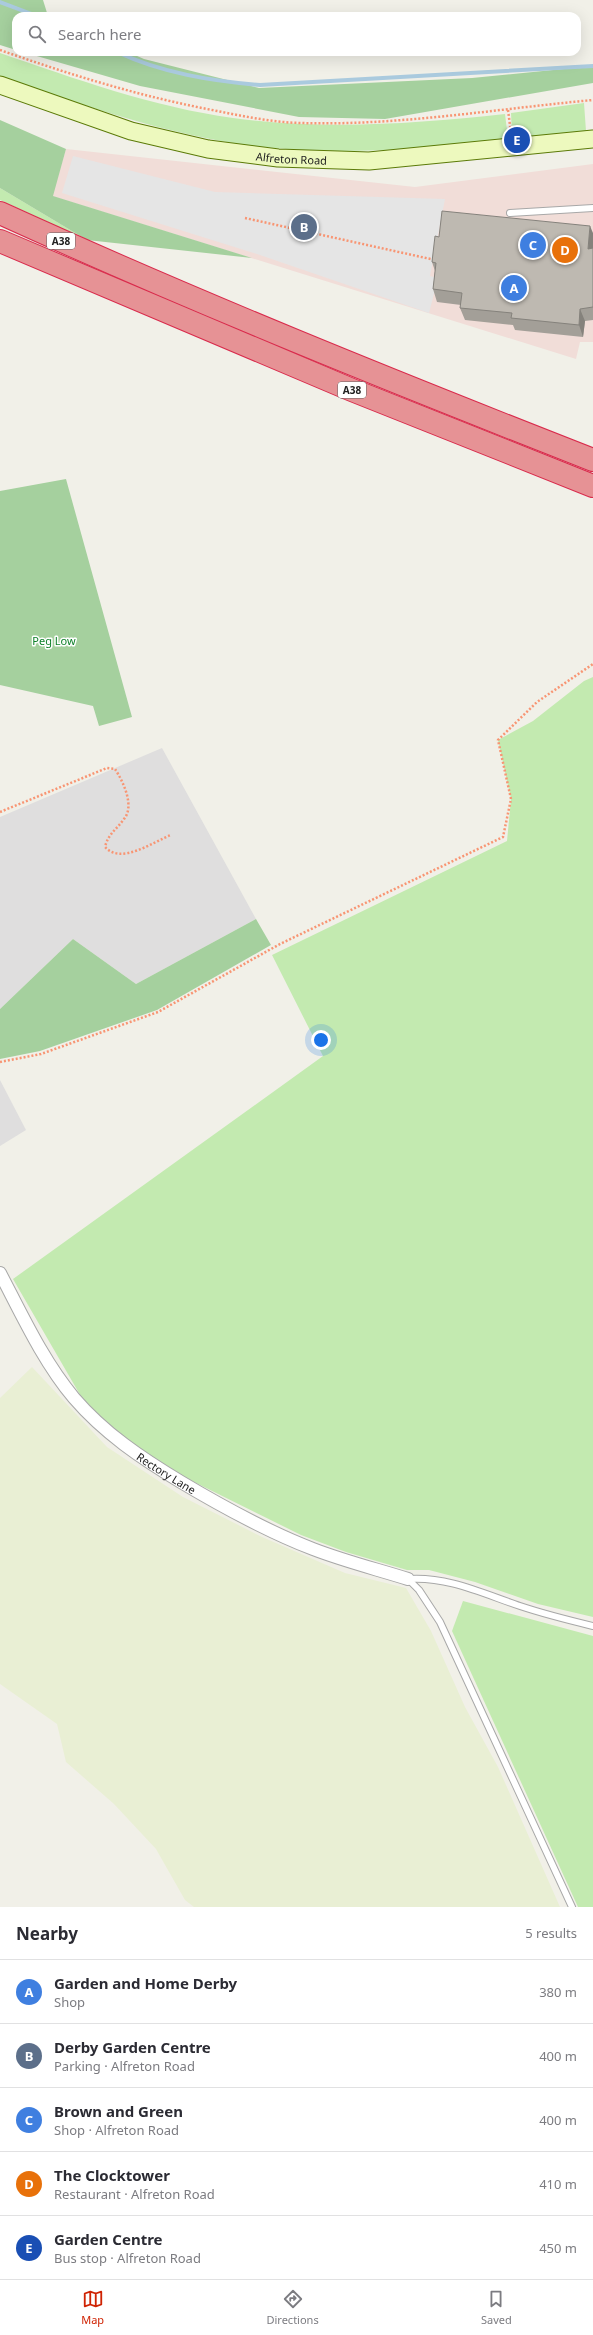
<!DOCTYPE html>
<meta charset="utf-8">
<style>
body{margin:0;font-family:"Noto Sans",sans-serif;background:#f7f7f7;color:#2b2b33}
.you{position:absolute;left:321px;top:1040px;width:14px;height:14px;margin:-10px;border:3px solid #fff;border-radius:50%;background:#1a73e8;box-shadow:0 0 0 6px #1a73e833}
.badge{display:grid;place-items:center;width:26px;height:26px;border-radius:50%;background:#cf2303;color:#fff;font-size:13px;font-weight:700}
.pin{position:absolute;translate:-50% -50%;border:2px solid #fff;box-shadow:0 1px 4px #0006}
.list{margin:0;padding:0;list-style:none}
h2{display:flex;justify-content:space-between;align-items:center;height:52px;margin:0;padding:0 16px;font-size:17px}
h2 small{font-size:13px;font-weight:400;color:#7c7c81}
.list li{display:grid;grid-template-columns:26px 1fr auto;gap:12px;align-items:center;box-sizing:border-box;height:64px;padding:0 16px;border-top:1px solid #e1e1e2}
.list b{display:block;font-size:15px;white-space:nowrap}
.list p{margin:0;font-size:13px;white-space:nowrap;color:#7c7c81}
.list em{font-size:13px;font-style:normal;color:#7c7c81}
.icon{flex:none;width:22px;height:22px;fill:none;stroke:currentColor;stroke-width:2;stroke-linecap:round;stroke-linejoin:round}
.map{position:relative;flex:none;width:593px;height:1907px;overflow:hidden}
.search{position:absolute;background:#fff;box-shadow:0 4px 16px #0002;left:12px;right:12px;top:12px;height:44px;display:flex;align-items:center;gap:10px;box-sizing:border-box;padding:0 14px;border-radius:12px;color:#7c7c81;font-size:15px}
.sheet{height:372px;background:#fff}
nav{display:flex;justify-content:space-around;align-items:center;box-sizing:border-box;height:56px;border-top:1px solid #e1e1e2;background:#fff;font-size:11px;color:#7c7c81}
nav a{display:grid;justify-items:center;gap:2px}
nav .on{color:#cf2303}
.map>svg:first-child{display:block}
.residential{fill:#dfdede}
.commercial{fill:#f1ddd8}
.farmland{fill:#e9efd4}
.grass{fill:#c3eab0}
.forest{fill:#a5d09e}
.parking{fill:#e5e5e5}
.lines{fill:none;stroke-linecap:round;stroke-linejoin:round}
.stream{stroke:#aacade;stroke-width:4}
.lane-casing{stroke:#a8a8a8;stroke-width:8}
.street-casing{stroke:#a8a8a8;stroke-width:14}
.secondary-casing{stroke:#5b7a07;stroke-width:19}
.highway-casing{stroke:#d92b4c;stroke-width:24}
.path{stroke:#f89573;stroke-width:2.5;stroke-dasharray:2 2;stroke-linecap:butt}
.lane{stroke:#fff;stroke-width:6}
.street{stroke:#fff;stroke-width:12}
.secondary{stroke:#edf9be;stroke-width:17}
.highway{stroke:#e69295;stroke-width:22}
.wall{fill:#a39f98}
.shaded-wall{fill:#85827c}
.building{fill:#beb9b1;stroke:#85827c}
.labels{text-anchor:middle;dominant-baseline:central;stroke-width:3;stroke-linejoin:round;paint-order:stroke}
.shield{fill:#fff;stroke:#646464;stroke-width:1}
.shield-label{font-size:10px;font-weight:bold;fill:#212121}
.street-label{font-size:11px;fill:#212121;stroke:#fff}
.park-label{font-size:11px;fill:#0e8129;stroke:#fff}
</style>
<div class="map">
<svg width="593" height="1907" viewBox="0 0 593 1907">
<rect width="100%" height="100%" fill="#f1f0e8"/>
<g class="residential">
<path d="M162,748L256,919L136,984L73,939L0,1009V817Z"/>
<path d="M0,1080L26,1130L0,1146Z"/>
</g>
<path class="commercial" d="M66,149L415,187L593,164V342H580L576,359L52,196Z"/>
<path class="farmland" d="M32,1367L107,1447L183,1497L262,1537L345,1573L406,1588L431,1631L465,1707L498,1767L560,1907H194L185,1900L156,1849L114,1804L66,1762L57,1724L0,1684V1398Z"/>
<g class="grass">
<path d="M0,53C76,79 153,107 233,118C324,130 414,124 505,114L508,138H505L504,141C414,149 323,158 233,143C153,130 76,103 0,76Z"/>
<path d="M584,103L586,131L527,139H519L518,136L512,135L511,113Z"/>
<path d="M0,188L87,240L0,200Z"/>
<path d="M593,677V1617L538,1604L475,1582L429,1570H407L346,1552L301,1535L186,1478L94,1419L13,1279L323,1056L272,955L507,841L511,799L498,740L533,721L584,681Z"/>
<path d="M463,1601L593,1636V1907H578L452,1631Z"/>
</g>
<g class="forest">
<path d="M0,0H43L48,16H16V50L0,45Z"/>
<path d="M23,52H128L144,59L259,88L472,78L593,66V83L385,119L299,117L140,86Z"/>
<path d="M0,120L66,149L53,196L252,258L87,240L0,188Z"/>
<path d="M66,479L132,717L99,726L93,706L0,685V491Z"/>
<path d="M256,919L271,945L157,1010L40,1051L0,1059V1009L73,939L136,984Z"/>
</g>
<path class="parking" d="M73,156L215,192L445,199L430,276L438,278L429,313L257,254L62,193Z"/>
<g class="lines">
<g class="stream">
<path d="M0,2L37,16"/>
<path d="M117,52C162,73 211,81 260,85L593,66"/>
</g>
<g class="lane-casing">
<g id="lane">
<path d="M510,213L593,208"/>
<path d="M408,1579L419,1590L440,1622L572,1907"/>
<path d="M408,1579C447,1576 484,1594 520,1606C544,1614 568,1620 593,1626"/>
</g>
</g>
<g class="street-casing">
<g id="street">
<path id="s1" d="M0,1273C22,1315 43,1361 74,1398C104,1433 141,1458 181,1482C223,1507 266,1531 313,1549C344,1561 376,1569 408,1579"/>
</g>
</g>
<g class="secondary-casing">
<g id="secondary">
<path id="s2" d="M0,85L131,131L208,149L278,158L369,161L593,139"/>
</g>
</g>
<g class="highway-casing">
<g id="highway">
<path d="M0,213C195,302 394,382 593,460"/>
<path d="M0,241L352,390L593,486"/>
</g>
</g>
<g class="path">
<path d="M0,50C68,74 136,95 207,109C238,115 268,122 300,123C398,126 495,109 593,100"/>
<path d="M508,110L511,133"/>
<path d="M245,218L435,260"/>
<path d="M0,812L107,768L115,769C123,781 135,806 124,819C117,829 108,834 105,847C121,865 153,842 171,835"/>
<path d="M0,1062L41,1054L158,1012L280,944L503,837L511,799L498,740L537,702L593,664"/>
</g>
<use href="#lane" class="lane"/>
<use href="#street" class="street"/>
<use href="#secondary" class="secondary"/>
<use href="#highway" class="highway"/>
</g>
<path class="wall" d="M593,233V320L585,321L583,337L515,330L513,325L465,320L460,308L461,305L437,302L433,289L435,271L432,262L439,237Z"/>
<g class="shaded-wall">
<path d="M590,226L593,233V256L588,249Z"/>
<path d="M580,309L585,321L583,337L579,325Z"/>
</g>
<path class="building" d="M442,211L590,226L588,249L593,248V307L580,309L579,325L511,318L512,313L460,308L462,293L433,289L436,263L432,262L435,236L439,237Z"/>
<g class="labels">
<g class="shield">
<rect x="47" y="233" width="28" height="16" rx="3"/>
<rect x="338" y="382" width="28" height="16" rx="3"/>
</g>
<g class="shield-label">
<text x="61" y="241">A38</text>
<text x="352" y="390">A38</text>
</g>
<g class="street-label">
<text stroke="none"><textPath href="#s2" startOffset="302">Alfreton Road</textPath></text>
<text stroke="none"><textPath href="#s1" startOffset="265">Rectory Lane</textPath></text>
</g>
<g class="park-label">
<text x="54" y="640">Peg Low</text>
</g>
</g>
</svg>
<div class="you"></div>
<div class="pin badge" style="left:514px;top:288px;background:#3f7fe0">A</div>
<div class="pin badge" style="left:304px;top:227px;background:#5c6f8a">B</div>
<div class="pin badge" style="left:533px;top:245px;background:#3f7fe0">C</div>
<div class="pin badge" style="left:565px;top:250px;background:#e8710a">D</div>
<div class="pin badge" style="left:517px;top:140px;background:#1a4fb4">E</div>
<div class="search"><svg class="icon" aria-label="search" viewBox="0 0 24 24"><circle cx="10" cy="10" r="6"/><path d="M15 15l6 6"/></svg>Search here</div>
</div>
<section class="sheet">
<h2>Nearby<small>5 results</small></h2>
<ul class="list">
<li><span class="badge" style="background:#3f7fe0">A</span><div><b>Garden and Home Derby</b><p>Shop</p></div><em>380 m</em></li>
<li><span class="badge" style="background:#5c6f8a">B</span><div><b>Derby Garden Centre</b><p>Parking · Alfreton Road</p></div><em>400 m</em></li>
<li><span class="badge" style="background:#3f7fe0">C</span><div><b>Brown and Green</b><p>Shop · Alfreton Road</p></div><em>400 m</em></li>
<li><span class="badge" style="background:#e8710a">D</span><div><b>The Clocktower</b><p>Restaurant · Alfreton Road</p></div><em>410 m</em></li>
<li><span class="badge" style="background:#1a4fb4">E</span><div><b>Garden Centre</b><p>Bus stop · Alfreton Road</p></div><em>450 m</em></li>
</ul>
</section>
<nav>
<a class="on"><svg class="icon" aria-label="map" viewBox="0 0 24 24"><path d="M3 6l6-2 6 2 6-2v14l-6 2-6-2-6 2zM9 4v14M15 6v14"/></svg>Map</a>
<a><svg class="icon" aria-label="directions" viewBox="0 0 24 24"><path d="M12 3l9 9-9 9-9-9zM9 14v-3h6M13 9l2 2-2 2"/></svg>Directions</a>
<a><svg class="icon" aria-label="saved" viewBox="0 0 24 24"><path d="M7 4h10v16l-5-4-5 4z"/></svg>Saved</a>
</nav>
